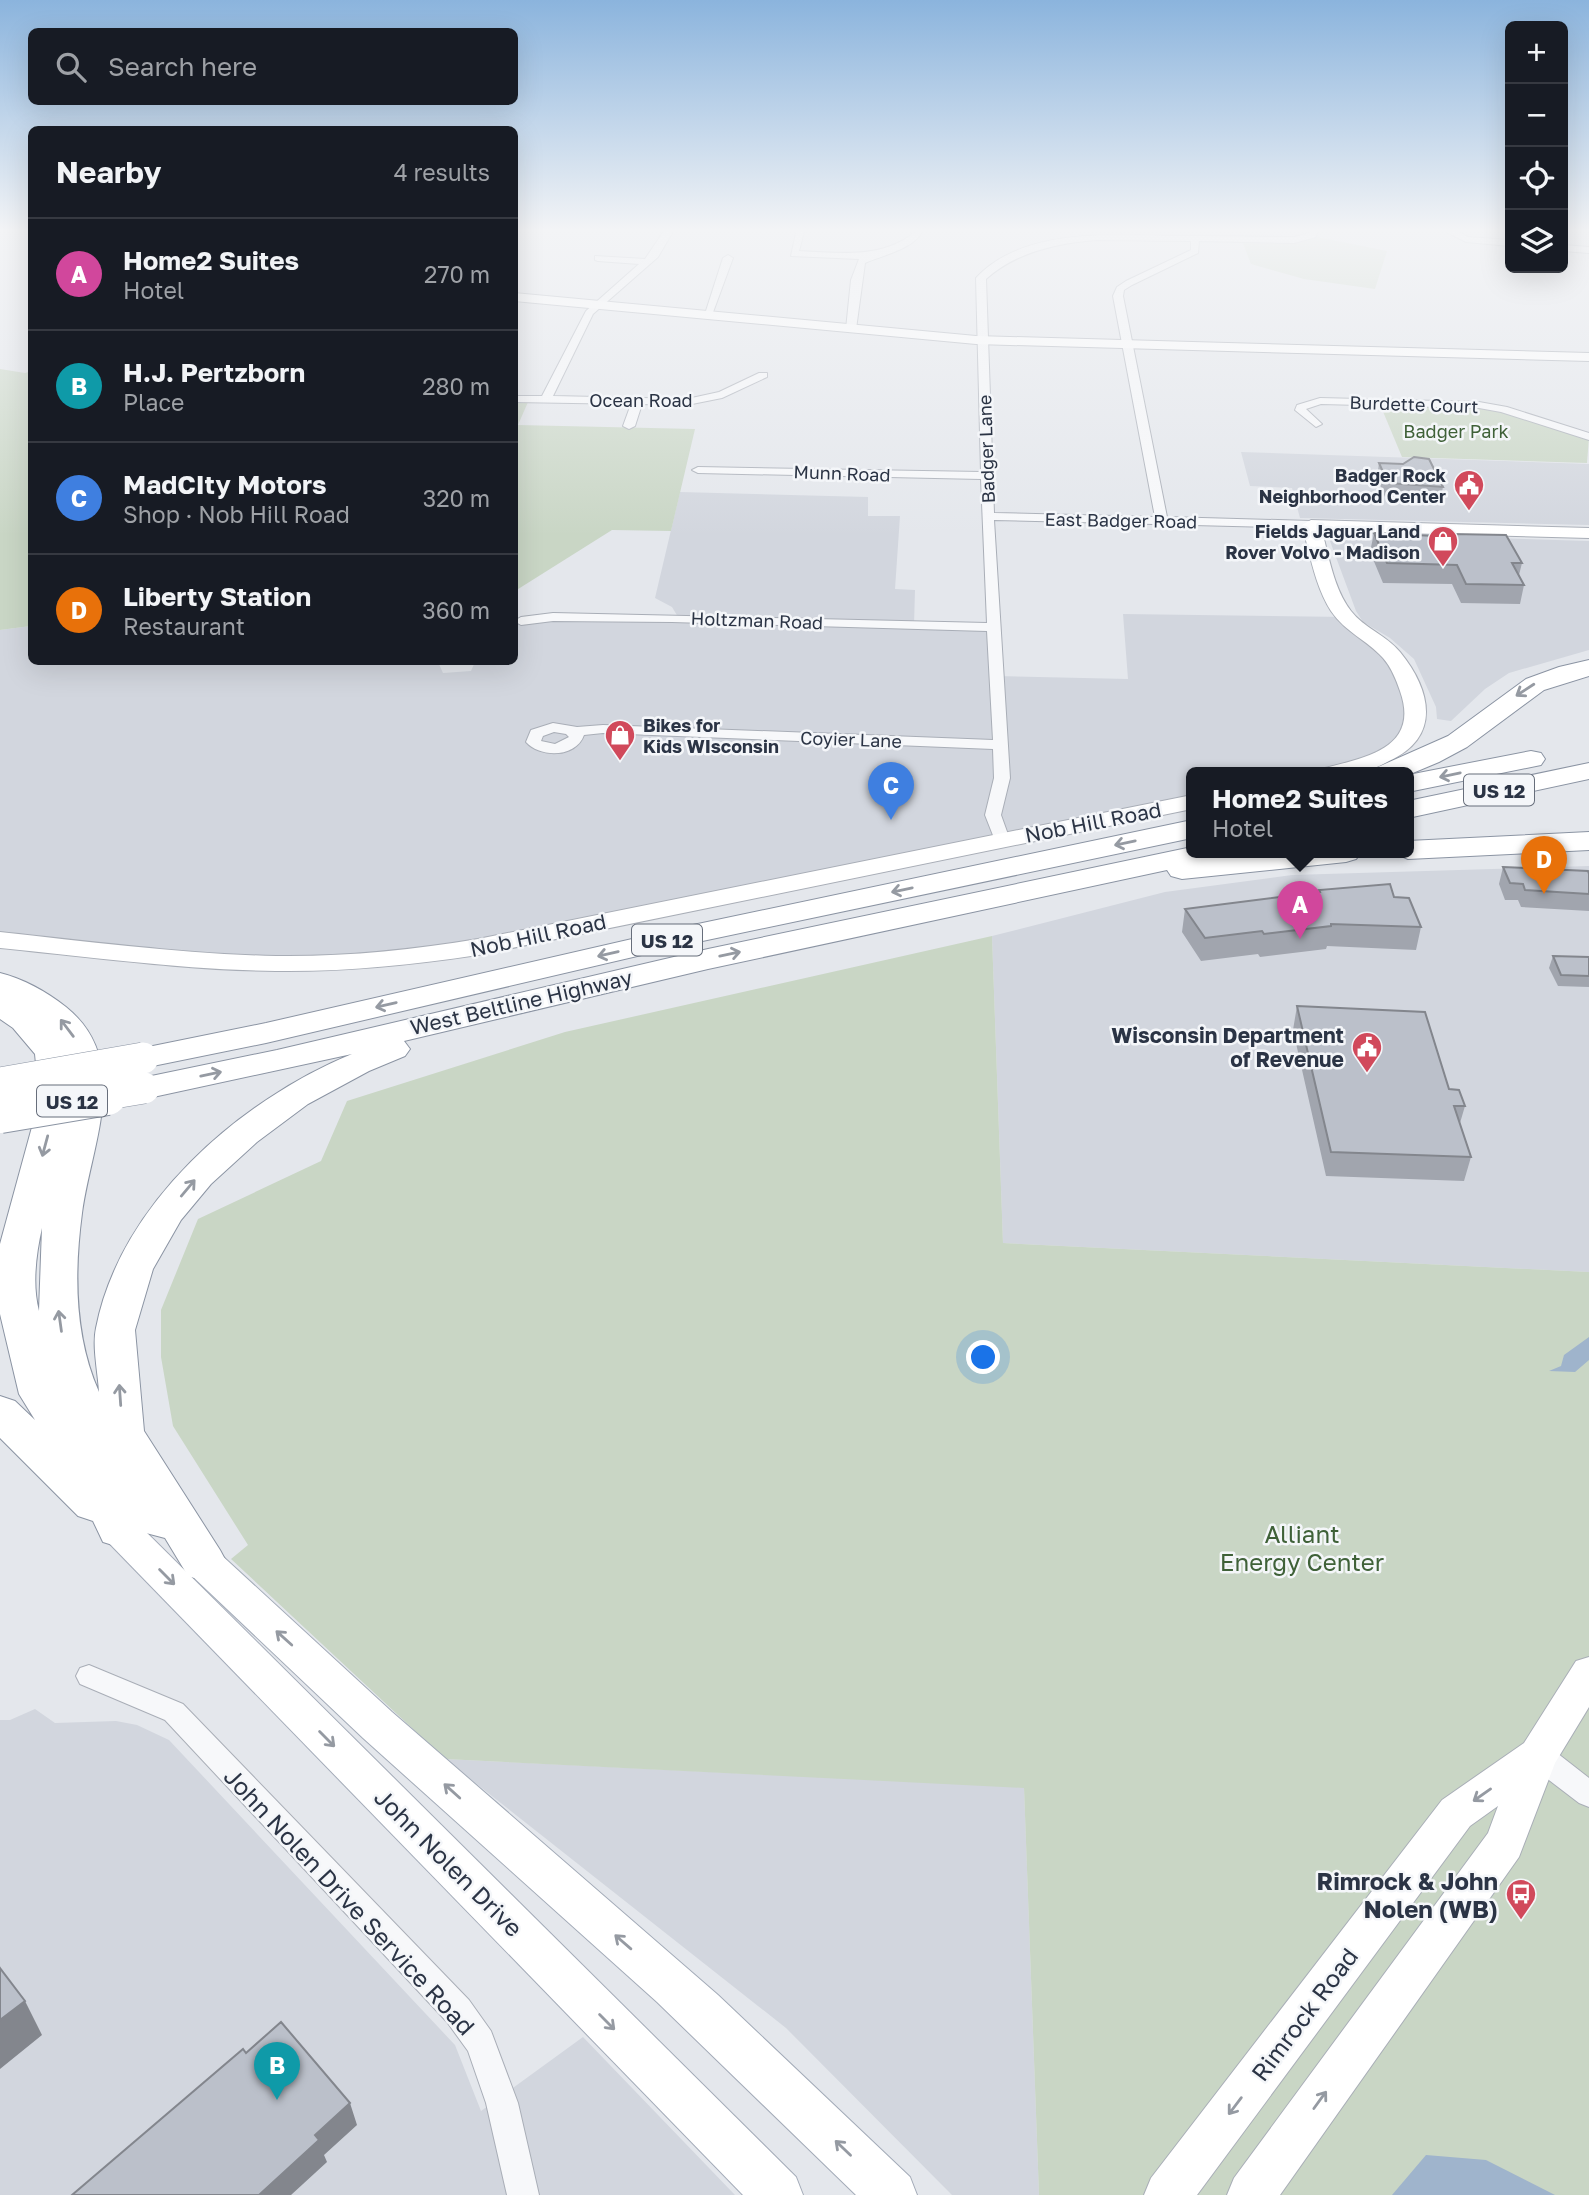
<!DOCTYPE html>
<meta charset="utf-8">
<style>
body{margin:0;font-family:"Golos Text",sans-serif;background:#242831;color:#f1f3f6}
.controls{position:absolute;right:21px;top:21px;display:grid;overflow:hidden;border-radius:10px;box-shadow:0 7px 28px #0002}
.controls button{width:63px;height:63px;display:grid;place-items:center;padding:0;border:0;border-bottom:2px solid #363941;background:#171b24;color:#f1f3f6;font:35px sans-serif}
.you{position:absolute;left:984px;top:1358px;width:24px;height:24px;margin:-18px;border:5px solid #fff;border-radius:50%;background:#1a73e8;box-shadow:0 0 0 10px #1a73e833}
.badge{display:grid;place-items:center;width:46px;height:46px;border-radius:50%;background:#d93025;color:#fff;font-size:23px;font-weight:700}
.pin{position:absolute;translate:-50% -58px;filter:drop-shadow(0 2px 4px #0008)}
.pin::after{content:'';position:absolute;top:37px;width:24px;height:21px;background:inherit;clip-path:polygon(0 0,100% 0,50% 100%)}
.popup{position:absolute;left:1186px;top:767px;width:228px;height:91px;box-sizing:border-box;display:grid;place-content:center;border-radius:10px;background:#171b24;filter:drop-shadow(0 2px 5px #0005);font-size:23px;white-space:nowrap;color:#9ea1a6}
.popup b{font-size:26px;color:#f1f3f6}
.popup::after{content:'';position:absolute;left:50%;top:100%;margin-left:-14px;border:14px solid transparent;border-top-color:#171b24}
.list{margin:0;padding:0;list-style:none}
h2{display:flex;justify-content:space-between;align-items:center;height:91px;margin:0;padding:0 28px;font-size:30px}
h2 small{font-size:23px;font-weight:400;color:#9ea1a6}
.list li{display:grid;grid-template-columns:46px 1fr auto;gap:21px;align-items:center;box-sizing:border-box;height:112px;padding:0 28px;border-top:2px solid #363941}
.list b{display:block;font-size:26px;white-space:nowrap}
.list p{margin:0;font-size:23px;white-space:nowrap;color:#9ea1a6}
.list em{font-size:23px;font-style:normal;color:#9ea1a6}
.icon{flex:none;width:38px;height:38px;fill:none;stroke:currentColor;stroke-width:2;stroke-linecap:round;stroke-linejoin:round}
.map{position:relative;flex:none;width:1589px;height:2195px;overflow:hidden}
.search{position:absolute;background:#171b24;box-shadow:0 7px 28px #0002;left:28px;top:28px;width:490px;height:77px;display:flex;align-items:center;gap:18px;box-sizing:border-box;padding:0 24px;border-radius:10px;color:#9ea1a6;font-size:26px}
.panel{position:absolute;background:#171b24;box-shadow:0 7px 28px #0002;left:28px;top:126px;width:490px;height:539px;border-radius:10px}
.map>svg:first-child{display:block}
.built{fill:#d2d6de}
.green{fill:#c9d6c5}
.water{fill:#9fb4cc}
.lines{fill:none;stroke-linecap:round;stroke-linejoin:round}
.street-casing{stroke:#a9aeb7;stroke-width:2}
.secondary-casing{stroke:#a9aeb7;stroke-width:2}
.primary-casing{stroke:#a3abb8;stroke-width:2}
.highway-casing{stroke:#8b94a3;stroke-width:2}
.street{fill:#f7f8fa;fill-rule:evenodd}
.secondary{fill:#fff;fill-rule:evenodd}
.primary{fill:#fff;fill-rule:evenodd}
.highway{fill:#fff;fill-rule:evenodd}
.highway-bridge-far1-casing{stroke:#8b94a3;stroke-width:32;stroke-linecap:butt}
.highway-bridge-casing{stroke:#8b94a3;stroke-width:42;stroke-linecap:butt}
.highway-bridge-far1{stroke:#fff;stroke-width:31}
.highway-bridge{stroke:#fff;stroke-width:40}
.wall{fill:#a1a5ae}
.shaded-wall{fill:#83868d}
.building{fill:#bbc0ca;stroke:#83868d;stroke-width:2}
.oneway{stroke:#959aa2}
.labels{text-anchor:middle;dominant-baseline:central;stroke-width:5;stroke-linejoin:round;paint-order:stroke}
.far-street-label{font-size:18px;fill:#2b3445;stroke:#f4f6f9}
.far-park-label{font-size:18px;fill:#3f6138;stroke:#f4f6f9}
.far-poi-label{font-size:18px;font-weight:bold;fill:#2b3445;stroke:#f4f6f9;text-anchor:end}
.shield{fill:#f4f6f9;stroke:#676e7b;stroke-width:2}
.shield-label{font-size:19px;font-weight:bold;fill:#2b3445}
.street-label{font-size:21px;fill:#2b3445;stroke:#f4f6f9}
.poi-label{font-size:21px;font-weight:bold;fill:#2b3445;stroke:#f4f6f9;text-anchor:end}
.near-park-label{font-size:24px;fill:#3f6138;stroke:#f4f6f9}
.near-street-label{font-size:24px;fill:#2b3445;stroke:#f4f6f9}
.near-poi-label{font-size:24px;font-weight:bold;fill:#2b3445;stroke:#f4f6f9;text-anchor:end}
</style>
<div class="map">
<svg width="1589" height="2195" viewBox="0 0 1589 2195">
<rect width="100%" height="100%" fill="#e4e7ec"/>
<g class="built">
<path d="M1241,452L1589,464V525L1300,518L1292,488L1250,486Z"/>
<path d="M680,492L868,497V516H900L895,589L915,590L914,625L994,627L997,676L1128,679L1123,614L1347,617L1389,651L1416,707L1396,749L1333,773H1192L1191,802L511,940L305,964L0,940V630L31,626L32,662H438L443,673L471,671L475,662H514L515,624L521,621L678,617L672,607L655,598Z"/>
<path d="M1327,533L1589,541V650L1509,673L1485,689L1451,721L1437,719L1436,707L1414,659L1390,638L1363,622L1356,611Z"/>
<path d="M1589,866V1272L1003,1243L992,936L1165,892L1292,875Z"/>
<path d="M35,1709L55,1723L116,1721L137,1725L169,1740L455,2045L481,2111L583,2037L735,2195H0V1720H10Z"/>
<path d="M445,1759L1024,1787L1039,2195H952L786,2028Z"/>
</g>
<g class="green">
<path d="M1317,237L1387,251L1375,289L1304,279L1251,264L1242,241L1291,242Z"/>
<path d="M0,369L25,373L32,371L31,626L0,630Z"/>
<path d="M515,401L528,402L518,425L695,429L671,531L612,530L515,591Z"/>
<path d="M1379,402L1479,405L1589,437L1587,463L1402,457Z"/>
<path d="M992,936L1003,1243L1589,1272V2195H1039L1024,1788L445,1759L231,1559L248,1545L173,1426L161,1357V1310L198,1219L321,1161L347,1101L565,1032Z"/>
</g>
<g class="water">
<path d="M1589,1337V1360L1575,1372L1549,1371L1561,1366L1564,1355Z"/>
<path d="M1426,2155L1486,2160L1555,2195H1392Z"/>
</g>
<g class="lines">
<g class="street-casing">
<g id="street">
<path d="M666,228H675L658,257L593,314L553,396L687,399L719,392L759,373H767V377L722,398L687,405L642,404L635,426L629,429L623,426L631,404L514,402V396H542L586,311L639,264L598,261L595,260V256L645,259Z"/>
<path d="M797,228H805L799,251C840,253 880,259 914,233L915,228H923C920,247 881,256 865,263L856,329L851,332L846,329L851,280L859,259L791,256Z"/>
<path d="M1310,228H1318L1316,237L1294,243L1199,241L1198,253L1132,285L1124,290L1123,296L1167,517L1311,521L1315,522V528L994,520L1010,778L1001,815L1010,840L1008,843H996L985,815L994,778L993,749L603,733L584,735C576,758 540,758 526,742L531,730L553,723L577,727L603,725L993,740L987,631L672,622L553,621L521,625L514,621L521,617L553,613L987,623L981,479L698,473L692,470L698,467L981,472L976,278C1024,226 1118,235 1181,236C1219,236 1256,237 1294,237L1309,233ZM1097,240L1191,241V250L1126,281L1117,287L1113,296L1155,517L994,513L986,279C1016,252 1057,243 1097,240ZM554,732L566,734L569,737L555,744L541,741L543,736Z"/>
<path d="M1439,228H1451L1468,237L1510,240V246L1466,242Z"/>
<path d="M1563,245L1589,247V253L1563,251Z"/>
<path d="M728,255L733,258L712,315L704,317L723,258Z"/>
<path d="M1320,398L1479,402L1507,407L1589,433V440L1501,412L1479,408L1321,404L1306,409L1322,424L1316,427L1295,410L1297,405Z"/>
<path d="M89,1665L183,1704L469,2000L491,2031L518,2103L539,2195H507L486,2103L468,2051L447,2022L165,1720L80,1684L76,1676L80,1668Z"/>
<path d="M1538,1743L1548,1746L1589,1778V1807L1579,1803L1528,1764L1524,1755L1528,1746Z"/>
</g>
</g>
<g class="secondary-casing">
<g id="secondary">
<path d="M514,293L976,336L1589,353V361L976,344L514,301Z"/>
<path d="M1311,520L1589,528V538L1322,531C1329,557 1334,589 1351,611C1364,628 1386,635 1400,652C1431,690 1442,737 1389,761C1380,766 1369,771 1359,773C1348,774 1334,773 1322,773L1325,768C1368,757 1420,747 1400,691C1396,679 1391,667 1383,658C1367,640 1345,632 1331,611C1315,586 1310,554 1302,525Z"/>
<path d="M1192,795V809L478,955C411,965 344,972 276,971C184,970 92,957 0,948V932C92,942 184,954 276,956C344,957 411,950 478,939Z"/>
<path d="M1589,1657V1707L1555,1763L1519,1857L1280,2195H1227L1234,2178L1488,1833L1498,1806L1470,1826L1197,2195H1144L1151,2178L1442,1800L1524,1743L1576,1661Z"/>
</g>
</g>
<g class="primary-casing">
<g id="primary">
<path d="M119,1514L132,1518L796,2177L803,2195H743L106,1540L100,1529L106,1518Z"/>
<path d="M204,1547L218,1552L392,1712L718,1995L910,2177L917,2195H856L657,2002L363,1738L190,1574L185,1563L190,1552Z"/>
</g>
</g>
<g class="highway-casing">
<g id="highway">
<path d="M1589,660V676L1544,690L1467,747L1439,762L1408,775L1374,773L1378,767L1448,736L1526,679L1559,667Z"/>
<path d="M1531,751L1541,753L1545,759L1541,765L1408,792V775Z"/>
<path d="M1589,763V779L1408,818V801Z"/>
<path d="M1192,820V838L693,943L266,1043L143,1068L131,1065L126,1058L131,1051L143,1048L266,1023L693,925Z"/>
<path d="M1589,832V850L1408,859L1395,853H1408V841Z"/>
<path d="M1192,847V853H1222L1219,857L1257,853H1361L1356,859L1346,862L1182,879L1171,876L1167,870L708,969L404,1041L410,1049L405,1056L369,1071L308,1104L257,1142L211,1184L181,1220L153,1269L135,1330L144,1431L220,1550L227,1563L220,1576L204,1581L188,1576L165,1538L146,1533L141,1528L135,1542L119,1547L103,1542L93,1521L78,1516L0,1438V1396L15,1401L35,1420L19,1394L0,1314V1244L32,1127L38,1084L35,1054L13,1028L0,1019V973C24,979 47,992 66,1007C133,1061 91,1144 82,1213C74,1273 74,1336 99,1392C98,1372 92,1347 96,1328C120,1204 240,1100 352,1054L144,1099L132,1096L127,1088L132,1080L277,1050L708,949ZM42,1228L39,1311C32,1285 36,1254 42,1228Z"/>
</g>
</g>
<use href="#street" class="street"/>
<use href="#secondary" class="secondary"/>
<use href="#primary" class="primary"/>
<use href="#highway" class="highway"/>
<g class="highway-bridge-far1-casing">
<g id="highway-bridge-far1">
<path d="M0,1083L143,1058"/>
<path d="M96,1096L144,1088"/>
</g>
</g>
<g class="highway-bridge-casing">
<path id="highway-bridge" d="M0,1113L107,1095"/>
</g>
<use href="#highway-bridge-far1" class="highway-bridge-far1"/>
<use href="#highway-bridge" class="highway-bridge"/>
</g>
<g class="wall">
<path d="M1379,463L1443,487L1440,501L1385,497L1377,477Z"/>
<path d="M1374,533L1452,537L1453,534L1522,563L1519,575L1524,585L1520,604L1461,603L1452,584L1383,583L1370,552Z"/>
<path d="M1503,867L1589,874V911L1521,907L1518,900H1505L1499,884Z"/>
<path d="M1319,890L1394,897L1421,927L1416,950L1327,946L1326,949L1260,957L1258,954L1201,961L1182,932L1185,909L1319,892Z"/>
<path d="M1553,956L1589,957V987L1558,986L1549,968Z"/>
<path d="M1297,1006L1449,1089L1465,1106L1460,1123L1471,1157L1464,1181L1326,1176L1293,1030Z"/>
</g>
<g class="shaded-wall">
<path d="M25,2001L42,2035L0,2069V2020Z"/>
<path d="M350,2103L357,2125L324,2155L327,2162L291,2195H259L315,2135Z"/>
</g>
<g class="building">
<path d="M1414,457L1429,459L1443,487L1388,483L1379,463L1403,464Z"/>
<path d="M1374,533L1454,537L1453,534L1506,535L1522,563H1512L1524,585L1466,584L1457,565L1387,563Z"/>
<path d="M1503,867L1588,871L1589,874V894L1525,890L1523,884L1510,883Z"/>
<path d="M1390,884L1394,897L1409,898L1421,927L1331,924V926L1264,934L1262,931L1205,938L1185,909L1320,892L1319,890Z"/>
<path d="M1553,956L1589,957V976L1561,975Z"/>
<path d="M1297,1006L1425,1012L1449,1089L1459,1090L1465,1106H1454L1471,1157L1331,1152Z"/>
<path d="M0,1968L25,2001L0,2020Z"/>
<path d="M281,2022L350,2103L315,2135L319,2140L259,2195H72L243,2049L246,2053Z"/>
</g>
<defs><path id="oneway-shaft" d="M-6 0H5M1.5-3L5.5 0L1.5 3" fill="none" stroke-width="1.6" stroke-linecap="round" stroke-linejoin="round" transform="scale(1.75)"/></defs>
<g class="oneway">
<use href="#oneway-shaft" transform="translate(1525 690) rotate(147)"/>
<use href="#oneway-shaft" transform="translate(1450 775) rotate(168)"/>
<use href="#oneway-shaft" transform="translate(1125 843) rotate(168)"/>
<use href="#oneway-shaft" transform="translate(902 890) rotate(168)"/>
<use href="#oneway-shaft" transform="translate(608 954) rotate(167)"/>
<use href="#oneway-shaft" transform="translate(730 954) rotate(-12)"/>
<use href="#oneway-shaft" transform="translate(386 1005) rotate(167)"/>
<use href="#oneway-shaft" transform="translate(67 1028) rotate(-127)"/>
<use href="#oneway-shaft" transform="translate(211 1074) rotate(-12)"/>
<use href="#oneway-shaft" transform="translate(45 1146) rotate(105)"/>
<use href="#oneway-shaft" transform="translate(188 1188) rotate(-50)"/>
<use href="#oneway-shaft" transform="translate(60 1321) rotate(-98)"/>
<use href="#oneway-shaft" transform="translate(120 1395) rotate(-94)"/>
<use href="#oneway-shaft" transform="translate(167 1577) rotate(45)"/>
<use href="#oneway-shaft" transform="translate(284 1638) rotate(-138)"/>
<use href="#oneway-shaft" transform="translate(327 1739) rotate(45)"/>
<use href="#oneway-shaft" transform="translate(452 1791) rotate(-138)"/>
<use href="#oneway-shaft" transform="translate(1482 1795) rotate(145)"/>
<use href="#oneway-shaft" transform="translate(623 1942) rotate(-139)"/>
<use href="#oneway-shaft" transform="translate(607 2022) rotate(45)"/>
<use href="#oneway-shaft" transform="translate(1320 2100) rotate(-54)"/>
<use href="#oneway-shaft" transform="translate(1235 2106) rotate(127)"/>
<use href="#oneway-shaft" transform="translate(843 2148) rotate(-136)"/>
</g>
<linearGradient id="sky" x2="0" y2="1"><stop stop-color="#8bb4dd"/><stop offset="0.43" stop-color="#f3f4f6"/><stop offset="1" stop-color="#f3f4f6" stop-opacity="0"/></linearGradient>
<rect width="1589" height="536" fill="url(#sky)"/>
<defs>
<g id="civic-pin" transform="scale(1.575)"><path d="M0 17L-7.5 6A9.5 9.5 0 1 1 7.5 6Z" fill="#d1495b" stroke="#f4f6f9"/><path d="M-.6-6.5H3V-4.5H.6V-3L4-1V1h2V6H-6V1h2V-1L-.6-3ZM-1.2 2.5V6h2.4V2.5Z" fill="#fff"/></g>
<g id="shop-pin" transform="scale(1.575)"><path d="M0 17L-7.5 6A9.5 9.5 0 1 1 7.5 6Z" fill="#d1495b" stroke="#f4f6f9"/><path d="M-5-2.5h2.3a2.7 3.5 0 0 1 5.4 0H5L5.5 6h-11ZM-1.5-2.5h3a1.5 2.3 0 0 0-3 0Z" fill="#fff"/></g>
<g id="bus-pin" transform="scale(1.575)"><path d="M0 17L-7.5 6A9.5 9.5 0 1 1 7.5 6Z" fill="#d1495b" stroke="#f4f6f9"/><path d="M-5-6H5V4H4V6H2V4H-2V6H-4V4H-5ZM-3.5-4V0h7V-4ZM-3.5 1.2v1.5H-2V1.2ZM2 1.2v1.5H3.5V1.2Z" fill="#fff"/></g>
</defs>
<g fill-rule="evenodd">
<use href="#civic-pin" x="1469" y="485"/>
<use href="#shop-pin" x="1443" y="541"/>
<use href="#shop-pin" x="620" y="735"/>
<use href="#civic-pin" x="1367" y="1047"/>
<use href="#bus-pin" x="1521" y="1894"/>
</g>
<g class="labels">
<g class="far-street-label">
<text x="641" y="400">Ocean Road</text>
<text transform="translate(1414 404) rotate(2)">Burdette Court</text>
<text transform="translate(986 449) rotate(-92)">Badger Lane</text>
<text transform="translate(842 473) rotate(2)">Munn Road</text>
<text transform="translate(1121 520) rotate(1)">East Badger Road</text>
<text transform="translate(757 620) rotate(2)">Holtzman Road</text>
<text transform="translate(851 739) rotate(2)">Coyier Lane</text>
</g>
<g class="far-park-label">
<text x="1456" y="431">Badger Park</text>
</g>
<g class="far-poi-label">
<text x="1446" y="475">Badger Rock<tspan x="1446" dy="21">Neighborhood Center</tspan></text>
<text x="1420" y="531">Fields Jaguar Land<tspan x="1420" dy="21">Rover Volvo - Madison</tspan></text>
<text x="643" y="725" text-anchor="start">Bikes for<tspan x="643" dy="21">Kids WIsconsin</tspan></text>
</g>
<g class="shield">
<rect x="1464" y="774.5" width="70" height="31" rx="5"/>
<rect x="632" y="924.5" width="70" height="31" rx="5"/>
<rect x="37" y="1085.5" width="70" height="31" rx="5"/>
</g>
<g class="shield-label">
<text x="1499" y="790">US 12</text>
<text x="667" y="940">US 12</text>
<text x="72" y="1101">US 12</text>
</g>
<g class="street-label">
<text transform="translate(1093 822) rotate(-11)">Nob Hill Road</text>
<text transform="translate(538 935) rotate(-12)">Nob Hill Road</text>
<text transform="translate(521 1002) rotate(-13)">West Beltline Highway</text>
</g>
<g class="poi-label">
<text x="1344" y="1035">Wisconsin Department<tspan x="1344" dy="24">of Revenue</tspan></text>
</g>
<g class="near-park-label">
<text x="1302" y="1533">Alliant<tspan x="1302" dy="28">Energy Center</tspan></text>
</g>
<g class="near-street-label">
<text transform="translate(449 1862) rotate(45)">John Nolen Drive</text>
<text transform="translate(350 1901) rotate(47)">John Nolen Drive Service Road</text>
<text transform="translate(1304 2014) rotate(-53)">Rimrock Road</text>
</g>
<g class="near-poi-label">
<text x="1498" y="1880">Rimrock &amp; John<tspan x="1498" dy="28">Nolen (WB)</tspan></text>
</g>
</g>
</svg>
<div class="controls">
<button>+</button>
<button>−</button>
<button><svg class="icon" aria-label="locate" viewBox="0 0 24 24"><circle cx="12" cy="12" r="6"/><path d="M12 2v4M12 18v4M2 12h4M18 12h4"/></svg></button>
<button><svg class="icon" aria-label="layers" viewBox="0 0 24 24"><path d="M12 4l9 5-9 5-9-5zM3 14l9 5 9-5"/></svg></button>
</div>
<div class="you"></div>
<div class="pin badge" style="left:1300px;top:939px;background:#d1479c">A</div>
<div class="popup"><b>Home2 Suites</b>Hotel</div>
<div class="pin badge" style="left:277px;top:2100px;background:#0f9aa8">B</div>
<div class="pin badge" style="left:891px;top:820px;background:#3f7fe0">C</div>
<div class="pin badge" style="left:1544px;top:894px;background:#e8710a">D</div>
<div class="search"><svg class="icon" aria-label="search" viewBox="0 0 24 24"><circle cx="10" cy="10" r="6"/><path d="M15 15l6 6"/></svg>Search here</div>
<section class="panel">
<h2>Nearby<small>4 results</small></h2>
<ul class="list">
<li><span class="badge" style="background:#d1479c">A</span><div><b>Home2 Suites</b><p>Hotel</p></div><em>270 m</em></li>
<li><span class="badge" style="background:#0f9aa8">B</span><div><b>H.J. Pertzborn</b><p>Place</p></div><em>280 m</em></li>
<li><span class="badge" style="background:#3f7fe0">C</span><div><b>MadCIty Motors</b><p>Shop · Nob Hill Road</p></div><em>320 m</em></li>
<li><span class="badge" style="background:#e8710a">D</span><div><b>Liberty Station</b><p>Restaurant</p></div><em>360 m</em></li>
</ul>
</section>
</div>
